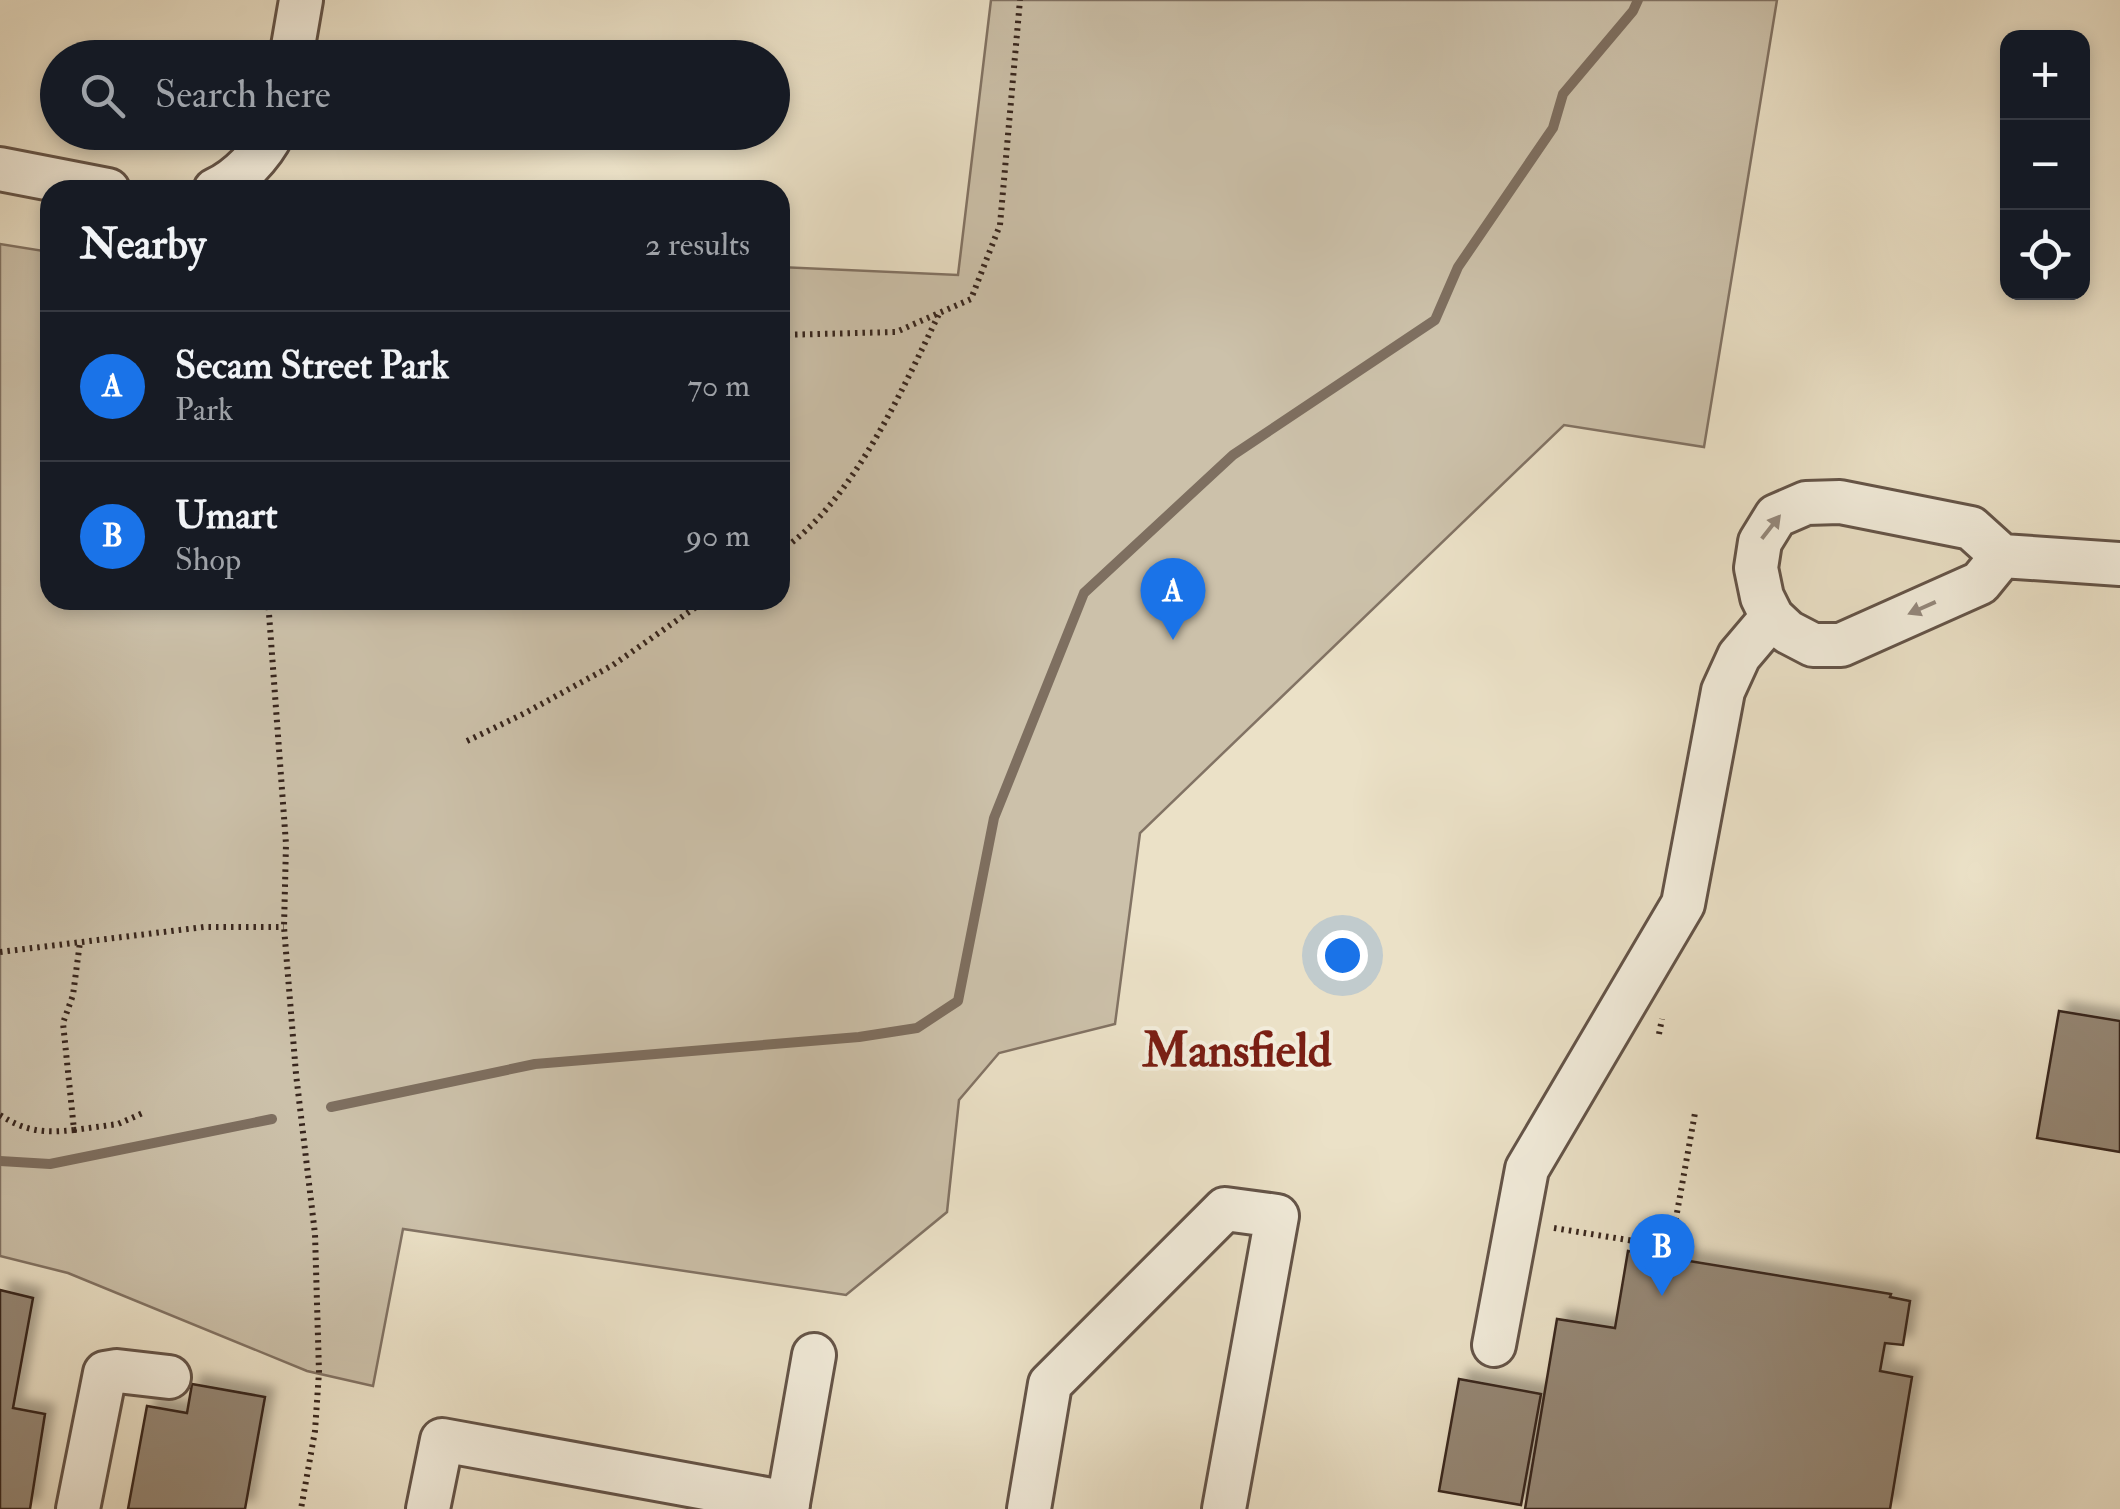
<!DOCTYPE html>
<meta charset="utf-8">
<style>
body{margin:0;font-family:"IM FELL Double Pica",serif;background:#242831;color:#f1f3f6}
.controls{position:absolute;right:30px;top:30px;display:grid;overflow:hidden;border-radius:20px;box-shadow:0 5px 15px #0003}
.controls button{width:90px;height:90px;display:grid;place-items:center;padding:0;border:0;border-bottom:2px solid #363941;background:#171b24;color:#f1f3f6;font:50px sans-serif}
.you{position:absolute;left:1342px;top:955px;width:35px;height:35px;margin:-25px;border:8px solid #fff;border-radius:50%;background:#1a73e8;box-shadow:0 0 0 15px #1a73e833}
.badge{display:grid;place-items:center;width:65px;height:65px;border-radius:50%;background:#1a73e8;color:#fff;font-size:32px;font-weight:700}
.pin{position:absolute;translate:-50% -82px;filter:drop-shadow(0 2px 5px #0008)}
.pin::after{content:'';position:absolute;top:52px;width:35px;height:30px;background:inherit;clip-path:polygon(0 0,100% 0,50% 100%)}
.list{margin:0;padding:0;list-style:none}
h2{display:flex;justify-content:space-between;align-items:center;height:130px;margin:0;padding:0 40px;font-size:42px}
h2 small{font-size:32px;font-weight:400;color:#9ea1a6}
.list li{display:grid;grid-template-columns:65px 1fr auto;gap:30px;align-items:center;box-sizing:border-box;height:150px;padding:0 40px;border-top:2px solid #363941}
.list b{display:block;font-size:38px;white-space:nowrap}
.list p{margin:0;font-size:32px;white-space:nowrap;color:#9ea1a6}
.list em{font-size:32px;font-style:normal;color:#9ea1a6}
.icon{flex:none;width:55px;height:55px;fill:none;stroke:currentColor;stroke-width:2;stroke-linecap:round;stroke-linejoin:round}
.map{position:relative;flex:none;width:2120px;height:1509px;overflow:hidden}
.search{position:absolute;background:#171b24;box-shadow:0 5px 15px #0003;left:40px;top:40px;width:750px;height:110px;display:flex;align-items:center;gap:25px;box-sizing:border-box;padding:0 35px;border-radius:55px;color:#9ea1a6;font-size:38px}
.panel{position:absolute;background:#171b24;box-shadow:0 5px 15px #0003;left:40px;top:180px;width:750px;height:430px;border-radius:30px}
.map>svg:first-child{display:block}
.green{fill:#ccc1aa;stroke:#827364;stroke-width:2.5}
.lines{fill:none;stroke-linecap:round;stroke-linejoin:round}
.stream{stroke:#7e6f60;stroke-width:10}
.building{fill:#958775;stroke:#37251d;stroke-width:2.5;filter:url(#shadow)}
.minor-casing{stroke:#645448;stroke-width:48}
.path{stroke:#37251d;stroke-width:6;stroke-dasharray:2.5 5;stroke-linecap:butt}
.minor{stroke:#f2ecdb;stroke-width:42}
.oneway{fill:#94887c}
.labels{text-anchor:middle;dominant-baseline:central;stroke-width:8;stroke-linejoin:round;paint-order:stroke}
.district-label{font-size:48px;font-weight:bold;fill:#7a1f14;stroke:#f2ecdb}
</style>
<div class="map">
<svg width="2120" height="1509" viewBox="0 0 2120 1509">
<defs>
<filter id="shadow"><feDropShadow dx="9" dy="-9" stdDeviation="5" flood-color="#0004"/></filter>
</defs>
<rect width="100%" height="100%" fill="#ebe1c7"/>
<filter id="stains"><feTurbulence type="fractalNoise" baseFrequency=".002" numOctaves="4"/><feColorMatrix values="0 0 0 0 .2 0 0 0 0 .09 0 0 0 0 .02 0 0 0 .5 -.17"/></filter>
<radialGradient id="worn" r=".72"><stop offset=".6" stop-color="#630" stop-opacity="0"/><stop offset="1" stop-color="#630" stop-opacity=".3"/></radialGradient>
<path class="green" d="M991,0H1777L1704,447L1564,425L1140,833L1115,1024L999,1053L959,1100L947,1212L846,1295L403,1229L373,1386L307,1371L68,1273L0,1256V244L50,252V600H780V267L958,275Z"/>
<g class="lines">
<g class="stream">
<path d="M331,1107L535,1064L859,1037L917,1028L958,1001L994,818L1084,593L1233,455L1435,320L1458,267L1553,128L1563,94L1633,11L1638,0"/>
<path d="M0,1161L50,1164L272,1119"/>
</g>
</g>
<g class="building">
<path d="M2059,1011L2120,1021V1152L2037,1138Z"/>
<path d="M1628,1251L1891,1294L1890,1297L1910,1301L1903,1345L1885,1343L1880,1371L1912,1377L1890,1509H1525L1557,1319L1615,1328Z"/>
<path d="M0,1290L33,1298L13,1408L45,1414L30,1509H0Z"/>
<path d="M1459,1379L1541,1394L1521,1505L1439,1491Z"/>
<path d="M192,1384L265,1397L245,1509H128L147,1406L187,1413Z"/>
</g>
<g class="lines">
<g class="minor-casing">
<g id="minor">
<path d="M291,58L301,0"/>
<path d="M0,169L108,190"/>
<path d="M215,190C238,180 262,155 273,132"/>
<path d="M2002,556L1980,583L1841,645H1813L1788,632L1772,617L1762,597L1756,568L1760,542L1776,516L1806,503L1840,502L1971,528L2002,556L2120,564"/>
<path d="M1494,1345L1527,1169L1683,904L1723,691L1739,656L1772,617"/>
<path d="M78,1509L105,1373L117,1371L169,1377"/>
<path d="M428,1509L442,1440L788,1503"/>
<path d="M787,1509L814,1355"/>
<path d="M1029,1509L1050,1384L1225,1209L1277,1216L1224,1509"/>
</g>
</g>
<g class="path">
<path d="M780,335L896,332L971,299L1000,225L1020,0"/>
<path d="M780,551C852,504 902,390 939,314"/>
<path d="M268,600L286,844L284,927L296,1074L315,1234L319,1372L315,1431L301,1509"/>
<path d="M467,741L525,713L613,665L706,600"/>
<path d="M0,952L204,927H284"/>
<path d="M1659,1034L1662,1019"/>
<path d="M0,1115C26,1132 45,1133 74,1130L63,1023L73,995L80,942"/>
<path d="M74,1130L118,1124L145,1112"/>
<path d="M1554,1228L1671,1247"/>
<path d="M1669,1257L1695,1113"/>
</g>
<use href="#minor" class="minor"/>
</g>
<defs><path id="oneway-solid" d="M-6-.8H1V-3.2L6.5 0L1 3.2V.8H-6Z" transform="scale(2.5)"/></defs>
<g class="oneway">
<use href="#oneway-solid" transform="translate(1771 527) rotate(-52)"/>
<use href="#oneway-solid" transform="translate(1922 608) rotate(156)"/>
</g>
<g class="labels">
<g class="district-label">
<text x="1237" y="1051">Mansfield</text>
</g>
</g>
<rect width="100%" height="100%" filter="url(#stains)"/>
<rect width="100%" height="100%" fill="url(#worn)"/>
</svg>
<div class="controls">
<button>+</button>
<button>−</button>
<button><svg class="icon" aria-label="locate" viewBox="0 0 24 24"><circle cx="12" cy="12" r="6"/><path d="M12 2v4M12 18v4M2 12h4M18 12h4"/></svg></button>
</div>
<div class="you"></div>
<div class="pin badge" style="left:1173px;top:640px">A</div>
<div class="pin badge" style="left:1662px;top:1296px">B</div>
<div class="search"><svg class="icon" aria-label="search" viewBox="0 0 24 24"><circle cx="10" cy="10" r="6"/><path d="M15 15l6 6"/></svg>Search here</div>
<section class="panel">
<h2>Nearby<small>2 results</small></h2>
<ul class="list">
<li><span class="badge">A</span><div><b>Secam Street Park</b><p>Park</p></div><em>70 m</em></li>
<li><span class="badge">B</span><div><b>Umart</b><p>Shop</p></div><em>90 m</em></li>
</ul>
</section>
</div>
